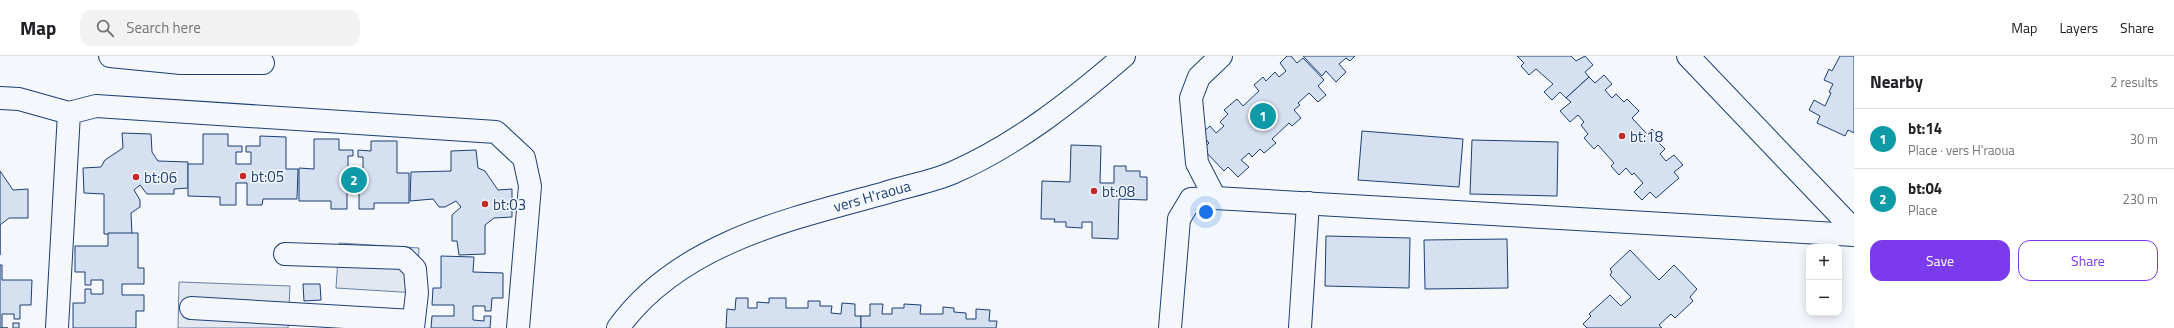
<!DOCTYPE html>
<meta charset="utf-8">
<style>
body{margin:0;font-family:"Titillium Web",sans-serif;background:#f2f2f2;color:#202124}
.controls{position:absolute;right:12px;bottom:12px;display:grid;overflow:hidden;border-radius:8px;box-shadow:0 2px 10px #0003}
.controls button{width:36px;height:36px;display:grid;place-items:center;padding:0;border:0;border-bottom:1px solid #e0e0e0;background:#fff;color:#202124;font:20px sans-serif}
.you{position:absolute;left:1206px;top:156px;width:14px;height:14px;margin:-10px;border:3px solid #fff;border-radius:50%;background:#1a73e8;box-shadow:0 0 0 6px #1a73e833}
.badge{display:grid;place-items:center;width:26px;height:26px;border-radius:50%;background:#7c3aed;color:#fff;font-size:13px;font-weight:700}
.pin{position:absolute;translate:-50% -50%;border:2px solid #fff;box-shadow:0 1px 4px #0006}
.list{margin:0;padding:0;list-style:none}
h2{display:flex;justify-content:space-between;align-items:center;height:52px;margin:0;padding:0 16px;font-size:17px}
h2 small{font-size:13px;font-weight:400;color:#757577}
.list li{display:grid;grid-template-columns:26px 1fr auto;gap:12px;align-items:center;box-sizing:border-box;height:60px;padding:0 16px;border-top:1px solid #e0e0e0}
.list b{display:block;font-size:15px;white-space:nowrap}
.list p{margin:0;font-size:13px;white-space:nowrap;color:#757577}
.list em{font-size:13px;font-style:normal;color:#757577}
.actions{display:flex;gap:8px;padding:12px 16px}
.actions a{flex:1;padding:9px 0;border:1px solid #7c3aed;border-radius:12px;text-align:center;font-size:14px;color:#7c3aed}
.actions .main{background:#7c3aed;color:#fff}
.icon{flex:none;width:22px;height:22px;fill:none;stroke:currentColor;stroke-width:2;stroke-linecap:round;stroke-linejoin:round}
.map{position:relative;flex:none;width:1854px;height:272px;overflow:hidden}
header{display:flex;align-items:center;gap:24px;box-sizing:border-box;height:56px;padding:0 20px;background:#fff;border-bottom:1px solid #e0e0e0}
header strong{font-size:19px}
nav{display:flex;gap:22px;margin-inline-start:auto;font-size:14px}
.search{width:280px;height:36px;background:#f2f2f2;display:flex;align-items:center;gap:10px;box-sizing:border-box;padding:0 14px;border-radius:12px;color:#757577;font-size:15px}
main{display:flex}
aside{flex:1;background:#fff}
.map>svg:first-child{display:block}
.parking{fill:#e3e8f0;stroke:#687fa3}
.building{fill:#d5e0f0;stroke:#1d3f73}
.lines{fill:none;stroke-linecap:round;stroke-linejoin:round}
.street-casing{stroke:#1d3f73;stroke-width:24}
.secondary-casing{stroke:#1d3f73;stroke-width:24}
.street{stroke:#f4f7fb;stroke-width:22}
.secondary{stroke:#f4f7fb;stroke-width:22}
.poi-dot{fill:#c62828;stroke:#f4f7fb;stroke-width:1.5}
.labels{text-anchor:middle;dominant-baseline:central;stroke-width:3;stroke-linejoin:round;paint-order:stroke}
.poi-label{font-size:15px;fill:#1d3f73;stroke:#f4f7fb;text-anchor:start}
.street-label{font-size:15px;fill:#1d3f73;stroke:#f4f7fb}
</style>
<header>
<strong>Map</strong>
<div class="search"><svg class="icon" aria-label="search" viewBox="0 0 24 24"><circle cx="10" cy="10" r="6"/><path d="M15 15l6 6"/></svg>Search here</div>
<nav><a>Map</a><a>Layers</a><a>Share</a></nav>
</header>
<main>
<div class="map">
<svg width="1854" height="272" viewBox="0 0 1854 272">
<rect width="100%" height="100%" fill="#f4f7fb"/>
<g class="parking">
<path d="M339,187L419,192L417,237L336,232Z"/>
<path d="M179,226L290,230L288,272H178Z"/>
</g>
<g class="building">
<path d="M1287,0H1291L1297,7L1303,2L1324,24L1318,30L1326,39L1318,46L1309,37L1298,47L1300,49L1294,54L1301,62L1292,70L1289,67L1272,83L1276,87L1264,97L1260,93L1252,101L1249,97L1241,104L1249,111L1238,121L1228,111L1224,115L1203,93L1209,87L1201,78L1210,70L1216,77L1224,70L1220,66L1228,58L1224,54L1237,43L1243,50L1259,35L1254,29L1263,21L1266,25L1275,16L1279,21L1286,15L1280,7Z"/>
<path d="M1303,0H1355L1350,5L1346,2L1339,8L1346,16L1336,26L1326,15L1322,20Z"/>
<path d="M1517,0H1571L1576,5L1585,0L1593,9L1585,16L1589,21L1566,42L1560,36L1552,44L1544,36L1553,28L1536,13L1529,19L1521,10L1524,7Z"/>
<path d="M1840,0H1854V77L1848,74L1845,80L1817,67L1820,60L1809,54L1814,44L1825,50L1831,37L1829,36L1833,28L1824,24L1829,13L1832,15Z"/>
<path d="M1604,19L1612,28L1605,34L1612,42L1616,38L1624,46L1627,43L1639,55L1632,62L1647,78L1652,73L1660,82L1657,85L1665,93L1660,98L1666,105L1674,99L1683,109L1674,116L1679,122L1656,142L1650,136L1642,144L1634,136L1643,127L1634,117L1632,119L1626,112L1619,119L1611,110L1614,107L1598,89L1594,93L1584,82L1588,78L1581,69L1584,66L1578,59L1570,66L1560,55L1571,46L1566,42L1589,21L1595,27Z"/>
<path d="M1362,75L1463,83L1459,131L1358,124Z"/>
<path d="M122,77L151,78L152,96L158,105L188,106V132L174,133V138H147L140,129L134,134L140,144V151L131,157L132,179L104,178V138L84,137L83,112L101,111L105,104L123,92Z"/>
<path d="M203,78H228V90H242V96H236V108H251V96H246V90H260V80L286,81V113H298L297,143H263L262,149H247V127H236V149H220V141L188,140V108H203Z"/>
<path d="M314,83H339V94H353V100H348V112H363V101H358V94L371,95V85H397V117H409V147H374V153H359V131H347V153H331V145H299V112L314,113Z"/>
<path d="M1472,84L1558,86L1557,140L1470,138Z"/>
<path d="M1071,89L1101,90L1100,127H1114V110H1126V115H1140V121H1147V144L1119,143L1118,183L1092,182V166H1082V172L1066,171V166H1054L1055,163H1041L1042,125L1070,126Z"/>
<path d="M476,94L478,112L485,115L498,134L512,133V161L494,162L485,169V198L459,199L457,185H452V159L461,151L456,145L445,151H439L433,143L410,145L411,116L451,115V95Z"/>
<path d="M0,115L13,134L28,133V162H9L0,169V199Z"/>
<path d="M108,177H138V212H144V228H122V239H144V255H136V272H73V247H85V233H91V238H103V224H91V229H85V216H75V190H108Z"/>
<path d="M1326,180L1410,182L1409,232L1325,230Z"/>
<path d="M1507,183L1508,232L1425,233L1424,184Z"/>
<path d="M1630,194L1659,224L1674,209L1697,233L1690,241L1693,245L1675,262L1671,258L1659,269L1662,272H1587L1583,268L1591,260L1589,258L1610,239L1621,250L1631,241L1610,219L1612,216L1610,213Z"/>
<path d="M441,200L474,201L473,216L503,217V242H492L491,255H485V250H473V264L484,265V260H491L490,272H431L432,260H454V249H432L433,232H441Z"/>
<path d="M0,209H2V224H32L31,249H20V263H14V258H2V272H8H0Z"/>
<path d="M303,228H320L321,244L304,245Z"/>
<path d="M736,242H748V252H757V246L769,247V242H786V252H808V245H820V250H832L831,257L841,258L842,247L855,248V260H861V272H726L727,253L735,254Z"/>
<path d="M870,248H883L882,258H892V252H904V248L921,249L920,258H943V251L954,252V256L966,257V263H976V253L990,254L989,265H997L996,272H861V260H870Z"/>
<rect x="13" y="267" width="6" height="5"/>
</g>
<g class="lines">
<g class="street-casing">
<g id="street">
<path d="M110,0L181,7H263"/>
<path d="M1688,0L1854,174"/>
<path d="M0,42L19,43L69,57"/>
<path d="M1215,142L1197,107L1191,42L1199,21L1221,0"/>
<path d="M285,198L404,202L415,213L417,237L413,272"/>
<path d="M191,252L413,265"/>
<path d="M57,272L69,57L96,50L496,76L524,102L530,130L518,272"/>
<path d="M1170,272L1179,163L1191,143L1215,142L1854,179"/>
<path d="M1300,272L1308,147"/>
</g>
</g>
<g class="secondary-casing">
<path id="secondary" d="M618,272C679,187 790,163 885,137C907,130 931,126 952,117C1015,90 1073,44 1124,0"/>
</g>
<use href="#street" class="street"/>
<use href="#secondary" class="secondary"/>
</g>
<g class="poi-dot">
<circle cx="1622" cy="80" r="4"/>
<circle cx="243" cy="120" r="4"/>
<circle cx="136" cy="121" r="4"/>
<circle cx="1094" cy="135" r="4"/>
<circle cx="485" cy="148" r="4"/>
</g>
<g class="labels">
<g class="poi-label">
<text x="1630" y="80">bt:18</text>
<text x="251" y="120">bt:05</text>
<text x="144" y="121">bt:06</text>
<text x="1102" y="135">bt:08</text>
<text x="493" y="148">bt:03</text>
</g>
<g class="street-label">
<text transform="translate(872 140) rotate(-16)">vers H'raoua</text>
</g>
</g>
</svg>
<div class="controls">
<button>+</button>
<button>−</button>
</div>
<div class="you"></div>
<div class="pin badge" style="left:1263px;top:60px;background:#0f9aa8">1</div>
<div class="pin badge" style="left:354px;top:124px;background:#0f9aa8">2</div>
</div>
<aside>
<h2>Nearby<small>2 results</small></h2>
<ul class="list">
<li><span class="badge" style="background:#0f9aa8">1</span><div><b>bt:14</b><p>Place · vers H'raoua</p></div><em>30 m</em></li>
<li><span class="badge" style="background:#0f9aa8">2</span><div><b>bt:04</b><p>Place</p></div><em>230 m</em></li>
</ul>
<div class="actions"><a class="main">Save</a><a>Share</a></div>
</aside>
</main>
